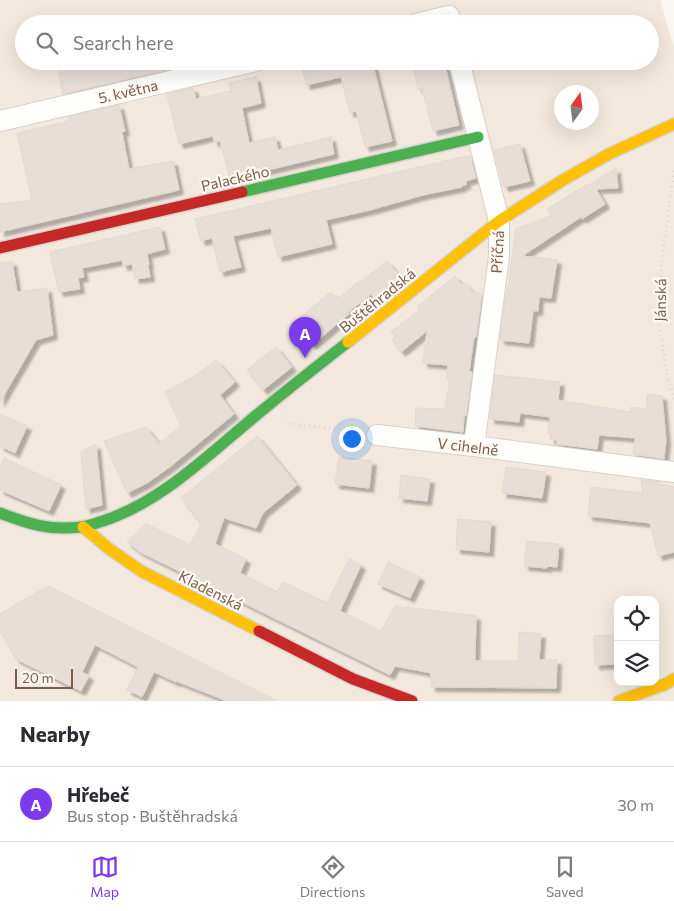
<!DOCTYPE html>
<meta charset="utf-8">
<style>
body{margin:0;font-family:Commissioner,sans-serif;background:#f2f2f3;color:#2b2b33}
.controls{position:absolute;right:15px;bottom:15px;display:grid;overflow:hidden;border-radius:10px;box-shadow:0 5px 20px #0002}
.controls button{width:45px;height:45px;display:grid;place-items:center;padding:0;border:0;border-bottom:1px solid #e1e1e2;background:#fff;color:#2b2b33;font:25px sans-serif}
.compass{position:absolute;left:554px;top:85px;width:45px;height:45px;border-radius:50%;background:#fff;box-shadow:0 5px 20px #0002;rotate:14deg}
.scale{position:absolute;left:15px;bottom:12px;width:58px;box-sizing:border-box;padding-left:5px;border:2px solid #7a5c4d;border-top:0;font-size:14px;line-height:18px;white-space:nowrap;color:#7a5c4d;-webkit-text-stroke:4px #fffaf3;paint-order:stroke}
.you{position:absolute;left:351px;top:438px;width:18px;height:18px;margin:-12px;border:4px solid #fff;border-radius:50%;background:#1a73e8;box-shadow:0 0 0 8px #1a73e833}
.badge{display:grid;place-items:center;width:32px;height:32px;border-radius:50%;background:#7c3aed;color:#fff;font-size:16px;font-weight:700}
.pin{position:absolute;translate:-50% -41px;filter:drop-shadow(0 1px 2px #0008)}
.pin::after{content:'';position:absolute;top:26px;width:18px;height:15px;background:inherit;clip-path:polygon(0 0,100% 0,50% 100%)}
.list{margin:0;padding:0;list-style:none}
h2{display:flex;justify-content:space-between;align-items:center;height:65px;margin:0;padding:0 20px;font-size:21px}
h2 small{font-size:16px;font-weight:400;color:#7c7c81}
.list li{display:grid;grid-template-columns:32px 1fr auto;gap:15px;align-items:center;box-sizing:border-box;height:75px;padding:0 20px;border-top:1px solid #e1e1e2}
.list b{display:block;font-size:19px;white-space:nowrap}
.list p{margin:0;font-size:16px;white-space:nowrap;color:#7c7c81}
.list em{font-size:16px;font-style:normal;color:#7c7c81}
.icon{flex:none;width:28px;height:28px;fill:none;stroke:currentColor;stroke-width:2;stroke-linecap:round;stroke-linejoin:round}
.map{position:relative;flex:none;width:674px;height:701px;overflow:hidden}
.search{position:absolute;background:#fff;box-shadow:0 5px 20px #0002;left:15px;right:15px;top:15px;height:55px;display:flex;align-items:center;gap:12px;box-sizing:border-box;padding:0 18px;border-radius:28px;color:#7c7c81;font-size:19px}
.sheet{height:140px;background:#fff}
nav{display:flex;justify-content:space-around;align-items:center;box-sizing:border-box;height:70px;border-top:1px solid #e1e1e2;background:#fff;font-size:14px;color:#7c7c81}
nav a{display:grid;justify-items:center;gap:2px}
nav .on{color:#7c3aed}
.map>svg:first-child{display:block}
.residential{fill:#f2e8de;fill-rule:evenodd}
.building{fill:#e6ded7;stroke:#e2d8d2;filter:url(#shadow)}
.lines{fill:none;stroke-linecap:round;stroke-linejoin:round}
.street-casing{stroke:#d7d1cb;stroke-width:22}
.fast-casing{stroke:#d9d2cb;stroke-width:14}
.slow-casing{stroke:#d9d2cb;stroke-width:14}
.jam-casing{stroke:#d9d2cb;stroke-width:14}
.path{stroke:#dcd5d0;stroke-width:3;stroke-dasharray:1 4;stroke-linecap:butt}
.street{stroke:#fefefd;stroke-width:20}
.fast{stroke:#4caf50;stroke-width:11}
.slow{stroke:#ffc107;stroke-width:11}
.jam{stroke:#c62828;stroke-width:11}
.labels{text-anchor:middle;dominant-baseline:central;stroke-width:4.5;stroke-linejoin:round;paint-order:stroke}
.street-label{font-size:15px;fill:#7a5c4d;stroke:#fffaf3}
</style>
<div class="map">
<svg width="674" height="701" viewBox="0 0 674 701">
<defs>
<filter id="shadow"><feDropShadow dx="4.5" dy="4.5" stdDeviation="1" flood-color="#0004"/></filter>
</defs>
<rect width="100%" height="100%" fill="#f9f5f0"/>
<path class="residential" d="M0,0H660L674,48V701H0ZM24,24H650V61H24ZM562,92H592V122H562ZM618,600H655V682H618Z"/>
<g class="building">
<path d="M89,61H187L188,65L63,94L58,69Z"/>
<path d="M325,61H372L392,141L365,147L356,111L350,113L341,77L306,85L302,67Z"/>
<path d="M413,61H444L459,125L433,131L422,88L418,89Z"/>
<path d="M256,77L261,103L242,108L249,143L275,137L278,150L331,137L334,154L230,179L220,141L214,142L213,136L179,144L167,94L193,88L196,99L231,91L229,83Z"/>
<path d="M119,105L125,131L122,132L129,169L173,161L179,190L0,232V204L32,200L17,133L69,121L68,117Z"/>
<path d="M520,144L530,181L504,187L494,150Z"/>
<path d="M467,156V157L470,156L476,178L466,181V185H462V187L423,195L370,210L326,220L332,244L278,257L271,228L233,236L241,267L220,272L212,238L201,241L195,219Z"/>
<path d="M616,168L618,188L596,189L605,204L582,219L581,217L522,256L557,260L551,298L539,297L538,311H533L529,343L500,340L506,295H507L516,229L551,216L547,209L576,191L586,185L587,186Z"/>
<path d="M160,227L165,249L147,254L149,265H148L150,277L135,279L132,264L123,266L122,260L113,262L82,268L84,277L78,278L80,289L59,292L50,252Z"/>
<path d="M12,261L17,292L47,288L53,335L36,340L0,402V263Z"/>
<path d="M387,261L402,279L375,300L371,294L348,312L349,314L312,345L298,328L304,323L299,318L331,292L337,299L361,280L362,281Z"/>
<path d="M455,276L462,285L465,283L474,293L482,294L476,337H474L469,372H472L466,416L464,415L463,432L415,426L416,408L445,409L450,378H447L448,365L423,363L427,331L401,352L392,340L395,337L391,332L419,310L417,307Z"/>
<path d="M276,347L292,367L263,390L247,370Z"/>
<path d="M216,360L235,382L220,395L234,414L171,466L147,483L127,493L104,441L146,427L159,444L181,426L165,392L198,374Z"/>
<path d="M495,375L560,382L558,400L631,412V407L646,409L648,394L662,396L666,440L664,459L633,454L635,438L599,435L597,449L557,444V440L550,439L551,434L548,433L550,417L520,413L519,422L490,419Z"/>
<path d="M0,414L27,426L15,453L0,446Z"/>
<path d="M257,436L297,485L263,513L256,528L224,518L215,544L246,559L240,573L277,592L283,582L327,603L349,559L361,565L340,611L381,631L395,606L476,616L475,661H518L519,632L541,634L539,660H557L556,688L431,687V673L395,666L390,675L140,552L127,542L146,524L190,545L201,524L181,498Z"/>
<path d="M96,444L102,505L86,509L81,452Z"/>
<path d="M339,457L372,461L369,488L335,484Z"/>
<path d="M4,458L61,485L49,511L0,490V468Z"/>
<path d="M506,467L546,472L542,498L502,493Z"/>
<path d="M401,475L430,479L427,501L399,498Z"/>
<path d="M641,480L660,482L659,485L674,487V552L658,556L650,523L588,516L591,487L643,493Z"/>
<path d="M458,519L491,522L489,552L456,549Z"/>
<path d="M527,541L559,544L557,567L547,566V568L524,566Z"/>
<path d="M388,562L420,577L410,598L378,584Z"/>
<path d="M48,586L245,685L277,701H227L176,681V682L154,672L142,697L127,690L138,667L95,645L82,672L89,676L81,691L16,659L0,631V614Z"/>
<path d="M618,635V664L595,665L594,636Z"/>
</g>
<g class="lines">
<g class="street-casing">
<g id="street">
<path d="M416,24L449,16"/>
<path d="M459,61L499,221V257L474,446"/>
<path d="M0,121L256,61"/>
<path d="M377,435L474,446L674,472"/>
</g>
</g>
<g class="fast-casing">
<g id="fast">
<path d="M242,192L478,137"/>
<path d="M0,513C29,524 50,531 81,527C89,526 96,523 103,521C161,502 207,456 253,418C284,392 316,367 348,342"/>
</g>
</g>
<g class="slow-casing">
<g id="slow">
<path d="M348,342L499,221L563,180L609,154L674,124"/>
<path d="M83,527L108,548L141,571L259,631"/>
<path d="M619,701L666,684L674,679"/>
</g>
</g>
<g class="jam-casing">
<g id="jam">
<path d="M0,248L242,192"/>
<path d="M259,631L353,679L412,701"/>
</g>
</g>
<g class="path">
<path d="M674,171L661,265L658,315L666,369L674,399"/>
<path d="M285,421L288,423L360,432"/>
</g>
<use href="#street" class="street"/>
<use href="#fast" class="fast"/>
<use href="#slow" class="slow"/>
<use href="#jam" class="jam"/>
</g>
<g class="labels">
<g class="street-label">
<text transform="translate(128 91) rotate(-13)">5. května</text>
<text transform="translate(235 178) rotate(-13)">Palackého</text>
<text transform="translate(497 252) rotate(-87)">Příčná</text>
<text transform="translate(377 300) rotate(-39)">Buštěhradská</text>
<text transform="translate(660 300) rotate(-89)">Jánská</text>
<text transform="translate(468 446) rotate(7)">V cihelně</text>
<text transform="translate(211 590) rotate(27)">Kladenská</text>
</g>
</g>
</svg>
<div class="controls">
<button><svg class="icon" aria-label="locate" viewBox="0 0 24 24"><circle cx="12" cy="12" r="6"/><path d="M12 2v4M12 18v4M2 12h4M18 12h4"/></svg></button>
<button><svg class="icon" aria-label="layers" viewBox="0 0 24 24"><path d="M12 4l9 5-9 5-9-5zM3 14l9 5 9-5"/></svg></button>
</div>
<svg class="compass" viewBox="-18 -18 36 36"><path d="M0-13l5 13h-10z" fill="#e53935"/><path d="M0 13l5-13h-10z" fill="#7c7c81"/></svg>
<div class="scale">20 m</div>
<div class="you"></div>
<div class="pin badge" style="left:305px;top:358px">A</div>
<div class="search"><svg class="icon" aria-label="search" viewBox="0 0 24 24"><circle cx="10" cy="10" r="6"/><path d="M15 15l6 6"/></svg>Search here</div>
</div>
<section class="sheet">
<h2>Nearby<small></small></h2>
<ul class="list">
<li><span class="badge">A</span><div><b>Hřebeč</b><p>Bus stop · Buštěhradská</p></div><em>30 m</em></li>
</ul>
</section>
<nav>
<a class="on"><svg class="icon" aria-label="map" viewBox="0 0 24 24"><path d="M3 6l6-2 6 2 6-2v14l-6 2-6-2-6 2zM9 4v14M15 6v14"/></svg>Map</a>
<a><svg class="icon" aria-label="directions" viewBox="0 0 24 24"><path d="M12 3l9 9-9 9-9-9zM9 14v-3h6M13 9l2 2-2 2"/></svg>Directions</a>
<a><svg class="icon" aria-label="saved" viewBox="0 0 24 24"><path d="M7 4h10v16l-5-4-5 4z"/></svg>Saved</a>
</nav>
